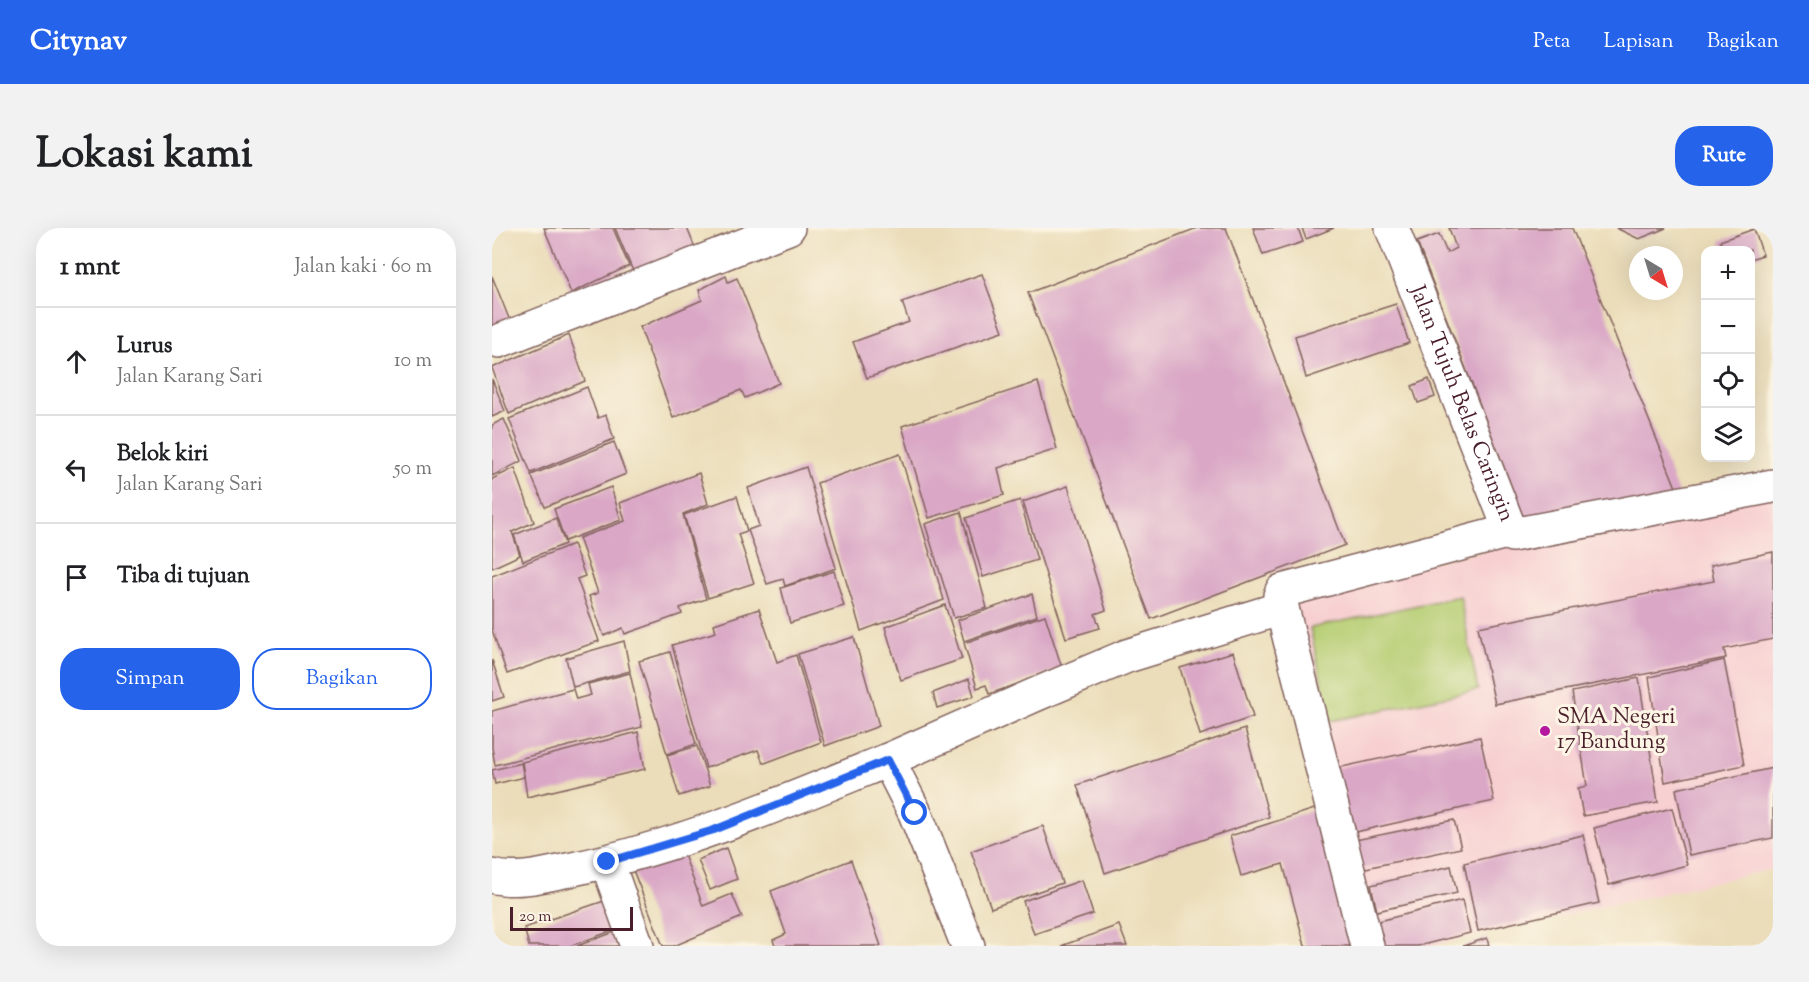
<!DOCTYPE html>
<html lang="id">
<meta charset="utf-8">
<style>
body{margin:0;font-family:"Sorts Mill Goudy",serif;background:#f2f2f2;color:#202124}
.controls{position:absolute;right:18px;top:18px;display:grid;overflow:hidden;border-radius:12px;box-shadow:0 6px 24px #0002}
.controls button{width:54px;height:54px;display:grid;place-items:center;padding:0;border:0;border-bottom:2px solid #e0e0e0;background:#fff;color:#202124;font:30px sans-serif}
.compass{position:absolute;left:1137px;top:18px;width:54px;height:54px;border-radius:50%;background:#fff;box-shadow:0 6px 24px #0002;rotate:142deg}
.scale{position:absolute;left:18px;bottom:15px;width:123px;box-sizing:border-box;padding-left:6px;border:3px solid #4a1f2b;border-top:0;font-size:16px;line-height:21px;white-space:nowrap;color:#4a1f2b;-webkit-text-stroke:4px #fcf5e5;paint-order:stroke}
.stop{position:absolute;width:18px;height:18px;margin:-14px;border:4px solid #2563eb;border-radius:50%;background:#fff}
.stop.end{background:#2563eb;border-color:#fff;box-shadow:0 2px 6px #0008}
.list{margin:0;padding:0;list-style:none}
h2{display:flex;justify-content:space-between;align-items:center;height:78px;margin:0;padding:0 24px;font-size:26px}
h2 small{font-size:20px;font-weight:400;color:#757577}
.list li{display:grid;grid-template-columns:39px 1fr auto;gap:18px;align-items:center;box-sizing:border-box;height:108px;padding:0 24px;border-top:2px solid #e0e0e0}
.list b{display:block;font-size:22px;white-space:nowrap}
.list p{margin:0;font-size:20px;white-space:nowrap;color:#757577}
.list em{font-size:20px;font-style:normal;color:#757577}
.actions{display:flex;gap:12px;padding:18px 24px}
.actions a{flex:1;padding:14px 0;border:2px solid #2563eb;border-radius:24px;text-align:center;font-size:21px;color:#2563eb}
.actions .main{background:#2563eb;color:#fff}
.icon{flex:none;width:33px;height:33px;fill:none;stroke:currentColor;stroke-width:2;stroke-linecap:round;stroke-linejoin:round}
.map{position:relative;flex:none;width:1281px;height:718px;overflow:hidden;border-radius:24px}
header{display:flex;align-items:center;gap:36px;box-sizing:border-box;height:84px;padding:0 30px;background:#2563eb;color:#fff}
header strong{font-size:28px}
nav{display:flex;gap:33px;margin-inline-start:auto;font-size:21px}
.intro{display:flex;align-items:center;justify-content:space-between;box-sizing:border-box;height:144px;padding:0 36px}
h1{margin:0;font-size:42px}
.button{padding:15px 27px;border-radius:24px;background:#2563eb;color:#fff;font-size:21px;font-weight:700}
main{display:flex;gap:36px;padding:0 36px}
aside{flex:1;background:#fff;border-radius:24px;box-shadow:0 6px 24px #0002}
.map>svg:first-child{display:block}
.built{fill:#f7cfd1}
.green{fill:#b5cd72;stroke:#80764e;stroke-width:1.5}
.building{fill:#daa8c6}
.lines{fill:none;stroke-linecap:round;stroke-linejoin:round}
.minor-casing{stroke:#82625d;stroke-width:36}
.minor{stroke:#fff;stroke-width:33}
.route{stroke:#2563eb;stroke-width:8}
.poi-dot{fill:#b5179e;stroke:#fcf5e5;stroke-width:2}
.labels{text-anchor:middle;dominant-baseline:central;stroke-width:6;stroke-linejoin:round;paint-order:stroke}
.street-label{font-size:22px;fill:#4a1f2b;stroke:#fcf5e5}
.poi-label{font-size:22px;fill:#4a1f2b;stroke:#fcf5e5;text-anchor:start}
</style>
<header>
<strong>Citynav</strong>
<nav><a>Peta</a><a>Lapisan</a><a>Bagikan</a></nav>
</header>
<div class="intro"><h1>Lokasi kami</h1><a class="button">Rute</a></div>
<main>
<aside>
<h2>1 mnt<small>Jalan kaki · 60 m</small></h2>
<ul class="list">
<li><svg class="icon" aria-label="ahead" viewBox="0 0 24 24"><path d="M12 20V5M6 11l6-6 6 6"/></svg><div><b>Lurus</b><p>Jalan Karang Sari</p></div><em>10 m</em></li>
<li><svg class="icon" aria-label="left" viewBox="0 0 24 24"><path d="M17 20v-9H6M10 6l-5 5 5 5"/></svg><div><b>Belok kiri</b><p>Jalan Karang Sari</p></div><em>50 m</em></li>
<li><svg class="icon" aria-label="arrive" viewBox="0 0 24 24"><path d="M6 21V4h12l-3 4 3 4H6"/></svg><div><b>Tiba di tujuan</b></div></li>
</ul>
<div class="actions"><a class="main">Simpan</a><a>Bagikan</a></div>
</aside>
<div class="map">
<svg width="1281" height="718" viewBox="0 0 1281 718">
<rect width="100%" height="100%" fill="#fcf5e5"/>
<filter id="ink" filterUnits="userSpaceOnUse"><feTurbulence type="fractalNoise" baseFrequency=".0167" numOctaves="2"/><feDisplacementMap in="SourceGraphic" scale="12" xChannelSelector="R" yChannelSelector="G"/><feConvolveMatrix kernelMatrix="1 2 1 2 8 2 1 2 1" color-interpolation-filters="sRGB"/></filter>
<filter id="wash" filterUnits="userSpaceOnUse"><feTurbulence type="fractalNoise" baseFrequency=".008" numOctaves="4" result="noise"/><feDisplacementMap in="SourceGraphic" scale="24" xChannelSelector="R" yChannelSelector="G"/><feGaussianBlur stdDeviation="1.35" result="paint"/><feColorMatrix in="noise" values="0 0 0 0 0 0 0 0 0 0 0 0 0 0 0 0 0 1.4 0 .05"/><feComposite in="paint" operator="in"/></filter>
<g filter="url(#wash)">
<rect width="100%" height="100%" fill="#ebddb9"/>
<path class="built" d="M1281,262V641L937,718H882L790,366Z"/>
<path class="green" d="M968,368L986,462L838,493L818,400Z"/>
<g id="blocks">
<g class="building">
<path d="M52,0H121L137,38L79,65Z"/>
<path d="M123,0H195L204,22L143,48Z"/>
<path d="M705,0H734L853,317L659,391L536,65Z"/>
<path d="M761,0H806L811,14L771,27Z"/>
<path d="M810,0H842L814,11Z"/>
<path d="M957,0H1080L1189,272L1034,296L925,14L947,6L955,25L964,20Z"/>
<path d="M1124,0H1174L1147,11Z"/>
<path d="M1262,1L1271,27L1258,31V22H1232L1228,13Z"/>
<path d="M490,46L511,103L375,150L361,114L417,94L410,74Z"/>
<path d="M0,48L18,93L0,101Z"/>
<path d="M234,48L236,54L245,50L287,155L253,170L249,162L181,190L148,99L210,72L207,62Z"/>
<path d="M904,76L917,115L814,150L803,108Z"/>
<path d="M77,107L93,153L17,186L0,140Z"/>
<path d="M0,151L13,183L0,189Z"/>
<path d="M937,151L943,169L926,175L920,158Z"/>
<path d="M546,154L565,221L506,240L512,267L437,290L410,198Z"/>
<path d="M95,159L106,190L114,187L122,211L39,245L17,191Z"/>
<path d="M12,191L30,233L0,248V197Z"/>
<path d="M122,214L134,246L53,279L39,247Z"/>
<path d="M408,226L452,372L369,403L325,255Z"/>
<path d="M314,239L344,340L293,358L291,351L275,356L256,302L267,298L256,260Z"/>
<path d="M23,240L42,294L20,304L28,327L0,340V251Z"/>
<path d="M207,245L216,276L191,286L214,371L188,380L190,386L133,406L131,400L112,408L97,368L106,365L87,310L133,293L128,275Z"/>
<path d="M576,258L614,382L603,386L608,400L574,410L531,274Z"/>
<path d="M119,259L129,292L73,313L62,281Z"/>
<path d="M245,268L255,303L246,306L262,355L216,370L192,287Z"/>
<path d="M528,272L545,332L491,349L474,290Z"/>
<path d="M469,284L495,380L462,390L433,296Z"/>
<path d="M64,290L73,316L31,333L22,307Z"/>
<path d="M81,316L93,348L85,351L107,413L15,446L0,402V348Z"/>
<path d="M1281,324V411L1232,421L1234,430L1003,476L986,399L1222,353L1219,337Z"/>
<path d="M342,343L352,378L298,395L289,360Z"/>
<path d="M540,366L545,388L472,413L466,392Z"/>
<path d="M453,377L470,431L409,452L393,399Z"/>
<path d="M267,381L285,434L304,427L329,514L273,535H271L266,522L214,540L180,417L224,404L222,396Z"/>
<path d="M553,387L570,440L497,466L494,457L485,460L472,415Z"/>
<path d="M362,409L387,498L333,518L306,426Z"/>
<path d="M132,413L138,443L81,459L74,430Z"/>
<path d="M178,424L204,516L175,526L147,433Z"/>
<path d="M741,424L761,489L708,507L688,440Z"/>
<path d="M0,432L12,469L0,473Z"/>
<path d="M1232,432L1252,537L1173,554L1157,449Z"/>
<path d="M138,445L150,499L3,537L0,520V483L81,461L84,471L99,467L96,456Z"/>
<path d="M1147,450L1166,574L1091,588L1086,560L1095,558L1080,464Z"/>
<path d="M477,451L482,468L445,480L441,465Z"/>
<path d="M753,501L777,589L613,645L585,557Z"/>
<path d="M146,504L153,541L35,569L30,534Z"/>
<path d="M988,509L1002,573L850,607L836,542Z"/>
<path d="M205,518L218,558L187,568L175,527Z"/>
<path d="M29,535L32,549L3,556L0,542Z"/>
<path d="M1281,540V610L1197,627L1184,561Z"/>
<path d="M835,577L873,718H813L791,636L749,648L738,608Z"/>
<path d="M1180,580L1195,637L1117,657L1102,600Z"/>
<path d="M962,592L969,620L864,642L858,613Z"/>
<path d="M551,598L570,655L499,680L479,623Z"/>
<path d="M1091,607L1107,675L986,703L972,635Z"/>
<path d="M234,620L245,651L218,662L206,632Z"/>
<path d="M191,624L211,678L240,666L250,689L182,718H171L139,637Z"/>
<path d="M359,632L389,718H283L281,712L294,706L279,663Z"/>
<path d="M959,638L965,665L885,683L879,657Z"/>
<path d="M590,652L601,686L542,706L531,673Z"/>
<path d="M118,671L128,700L78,718H37L32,700Z"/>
<path d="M970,672L978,705L926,718H889L883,694Z"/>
<path d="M627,697L635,718H569Z"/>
<path d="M128,702L135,718H85Z"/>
<path d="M995,710L997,718H971Z"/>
</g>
</g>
</g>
<g filter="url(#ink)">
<use href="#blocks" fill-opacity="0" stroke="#82625d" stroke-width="1.5"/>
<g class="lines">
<g class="minor-casing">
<g id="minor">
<path id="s1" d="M900,0L1020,307L1281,258"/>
<path d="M7,113L296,0"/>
<path d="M396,532L545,466L635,428L790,380"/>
<path d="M115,634L145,718"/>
<path d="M0,648C25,655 56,646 81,641C190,618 293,574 396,532L423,585L476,718"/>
<path d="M875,718L790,380L788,368L790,363L1018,303"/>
</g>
</g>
<use href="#minor" class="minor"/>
</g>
</g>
<g class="lines" filter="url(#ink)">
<path class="route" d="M115,634L222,602L396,532L423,585"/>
</g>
<circle class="poi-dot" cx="1053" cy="503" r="6"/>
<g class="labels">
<g class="street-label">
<text stroke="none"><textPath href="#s1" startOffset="189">Jalan Tujuh Belas Caringin</textPath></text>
</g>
<g class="poi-label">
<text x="1065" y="490">SMA Negeri<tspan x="1065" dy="25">17 Bandung</tspan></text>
</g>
</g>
</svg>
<div class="controls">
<button>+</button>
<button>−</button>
<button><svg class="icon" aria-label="locate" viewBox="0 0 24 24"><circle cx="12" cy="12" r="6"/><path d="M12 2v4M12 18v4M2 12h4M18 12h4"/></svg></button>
<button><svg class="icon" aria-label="layers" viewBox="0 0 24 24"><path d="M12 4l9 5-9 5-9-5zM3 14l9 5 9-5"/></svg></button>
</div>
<svg class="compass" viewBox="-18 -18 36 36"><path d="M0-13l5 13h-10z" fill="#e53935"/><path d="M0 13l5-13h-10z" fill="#757577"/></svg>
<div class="scale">20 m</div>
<div class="stop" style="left:423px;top:585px"></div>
<div class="stop end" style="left:115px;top:634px"></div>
</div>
</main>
